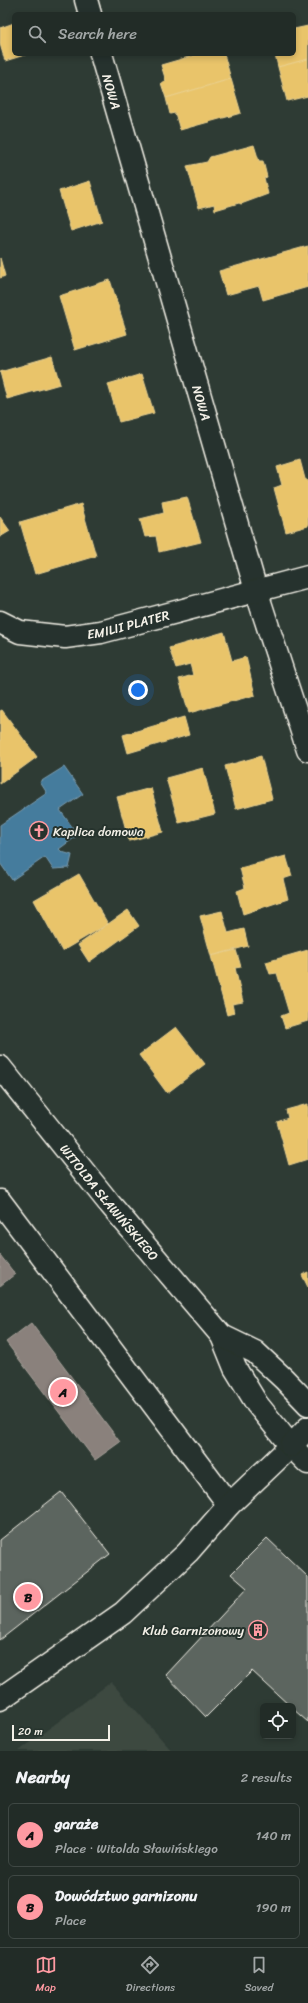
<!DOCTYPE html>
<meta charset="utf-8">
<style>
body{margin:0;font-family:Sriracha,sans-serif;background:#2a342f;color:#f1f3f6}
.controls{position:absolute;right:12px;bottom:12px;display:grid;overflow:hidden;border-radius:6px;box-shadow:0 2px 6px #0003}
.controls button{width:36px;height:36px;display:grid;place-items:center;padding:0;border:0;border-bottom:1px solid #3f4844;background:#222c27;color:#f1f3f6;font:20px sans-serif}
.scale{position:absolute;left:12px;bottom:10px;width:98px;box-sizing:border-box;padding-left:4px;border:2px solid #f4f1e8;border-top:0;font-size:11px;line-height:14px;white-space:nowrap;color:#f4f1e8;-webkit-text-stroke:3px #26332d;paint-order:stroke}
.you{position:absolute;left:138px;top:690px;width:14px;height:14px;margin:-10px;border:3px solid #fff;border-radius:50%;background:#1a73e8;box-shadow:0 0 0 6px #1a73e833}
.badge{display:grid;place-items:center;width:26px;height:26px;border-radius:50%;background:#ff9aa2;color:#111;font-size:13px;font-weight:700}
.pin{position:absolute;translate:-50% -50%;border:2px solid #fff;box-shadow:0 1px 4px #0006}
.list{margin:0;padding:0;list-style:none}
h2{display:flex;justify-content:space-between;align-items:center;height:52px;margin:0;padding:0 16px;font-size:17px}
h2 small{font-size:13px;font-weight:400;color:#a2a7a7}
.list li{display:grid;grid-template-columns:26px 1fr auto;gap:12px;align-items:center;box-sizing:border-box;height:64px;margin:0 8px 8px;padding:0 8px;border:1px solid #3f4844;border-radius:6px}
.list b{display:block;font-size:15px;white-space:nowrap}
.list p{margin:0;font-size:13px;white-space:nowrap;color:#a2a7a7}
.list em{font-size:13px;font-style:normal;color:#a2a7a7}
.icon{flex:none;width:22px;height:22px;fill:none;stroke:currentColor;stroke-width:2;stroke-linecap:round;stroke-linejoin:round}
.map{position:relative;flex:none;width:308px;height:1751px;overflow:hidden}
.search{position:absolute;background:#222c27;box-shadow:0 2px 6px #0003;left:12px;right:12px;top:12px;height:44px;display:flex;align-items:center;gap:10px;box-sizing:border-box;padding:0 14px;border-radius:6px;color:#a2a7a7;font-size:15px}
.sheet{height:196px;background:#222c27}
nav{display:flex;justify-content:space-around;align-items:center;box-sizing:border-box;height:56px;border-top:1px solid #3f4844;background:#222c27;font-size:11px;color:#a2a7a7}
nav a{display:grid;justify-items:center;gap:2px}
nav .on{color:#ff9aa2}
.map>svg:first-child{display:block}
.built{fill:#3c4841}
.homes{fill:#e9c46a;stroke:#ecd290}
.public{fill:#457b9d;stroke:#7a9eb4}
.industry{fill:#8a817c;stroke:#aaa39c}
.building{fill:#5c655e;stroke:#f4f1e8}
.lines{fill:none;stroke-linecap:round;stroke-linejoin:round}
.minor-casing{stroke:#f4f1e8;stroke-width:25}
.major-casing{stroke:#f4f1e8;stroke-width:25}
.minor{stroke:#26332d;stroke-width:22}
.major{stroke:#26332d;stroke-width:22}
.labels{text-anchor:middle;dominant-baseline:central;stroke-width:4;stroke-linejoin:round;paint-order:stroke}
.street-label{font-size:13px;fill:#f4f1e8;stroke:#26332d}
.poi-label{font-size:13px;fill:#f4f1e8;stroke:#26332d;text-anchor:start}
</style>
<div class="map">
<svg width="308" height="1751" viewBox="0 0 308 1751">
<rect width="100%" height="100%" fill="#2e3b34"/>
<filter id="ink" filterUnits="userSpaceOnUse"><feTurbulence type="fractalNoise" baseFrequency=".025" numOctaves="2"/><feDisplacementMap in="SourceGraphic" scale="8" xChannelSelector="R" yChannelSelector="G"/><feConvolveMatrix kernelMatrix="1 2 1 2 8 2 1 2 1" color-interpolation-filters="sRGB"/></filter>
<g filter="url(#ink)">
<path class="built" d="M111,1682L172,1751H19Z"/>
<g class="homes">
<path d="M14,23V54H28L5,61L0,44V28Z"/>
<path d="M308,26V59L278,67L275,54H294V29Z"/>
<path d="M199,54H224L231,79L166,98L161,83L166,81L161,65Z"/>
<path d="M308,59V96L287,101L278,67Z"/>
<path d="M231,79L241,113L180,130L175,113L170,114L166,98Z"/>
<path d="M254,145L259,161H263L267,177L264,178L268,194L241,204L239,203L215,210L214,204L199,208L187,166L207,162L210,157Z"/>
<path d="M90,181L102,221L71,231L59,191Z"/>
<path d="M308,246V287L263,300L259,286L226,295L219,271Z"/>
<path d="M0,258L5,276L0,278Z"/>
<path d="M110,280L127,334L75,350L59,296Z"/>
<path d="M52,357L60,384L7,399L0,372Z"/>
<path d="M142,374L154,413L119,422L108,384Z"/>
<path d="M300,460L305,479L308,481V526L286,532L274,488L282,485L277,467Z"/>
<path d="M187,497L201,542L159,552L156,536L145,537L140,519L164,513L162,502Z"/>
<path d="M81,504L96,556L35,574L20,522Z"/>
<path d="M0,517L10,531L0,537Z"/>
<path d="M224,632L232,661L246,657L255,695L189,713L179,679L193,675L190,664L176,668L169,648Z"/>
<path d="M2,710L37,757L0,784V711Z"/>
<path d="M184,717L189,735L128,753L123,735Z"/>
<path d="M261,756L272,799L236,809L225,766Z"/>
<path d="M203,768L215,814L179,823L166,778Z"/>
<path d="M151,788L163,832L129,841L117,797Z"/>
<path d="M286,856L292,876L283,879L288,899L243,914L237,891L245,888L240,868Z"/>
<path d="M79,874L108,924L62,951L34,900Z"/>
<path d="M128,910L139,926L89,962L78,945Z"/>
<path d="M222,911L228,933L244,929L248,946L211,956L200,916Z"/>
<path d="M236,950L241,967L235,968L243,1002L232,1004L234,1013L227,1015L211,956Z"/>
<path d="M308,950V1021L285,1028L281,1016L289,1013L277,973L270,974L266,962Z"/>
<path d="M176,1027L205,1064L167,1093L139,1055Z"/>
<path d="M308,1104V1159L289,1165L277,1122L288,1118L286,1110Z"/>
<path d="M308,1272V1287L302,1275Z"/>
</g>
<path class="public" d="M64,767L83,794L60,810L78,835L59,849L62,852L72,855L69,868L53,869L45,857L12,880L0,863V825L47,793L40,782Z"/>
<g class="industry">
<path d="M0,1255L15,1274L0,1286Z"/>
<path d="M31,1323L120,1442L95,1460L6,1342Z"/>
</g>
<g class="building">
<path d="M61,1492L110,1554L0,1640V1540Z"/>
<path d="M267,1538L308,1577V1722L293,1709V1706H290L252,1671L206,1717L166,1675L247,1588L231,1574Z"/>
</g>
<g class="lines">
<g class="minor-casing">
<g id="minor">
<path d="M86,0L90,14"/>
<path id="s1" d="M101,54L256,590L308,750"/>
<path id="s2" d="M0,622L20,632L65,637L101,632L308,577"/>
<path d="M0,1201L229,1505"/>
<path d="M0,1699L123,1613L188,1552L229,1505L291,1446"/>
</g>
</g>
<g class="major-casing">
<g id="major">
<path id="s3" d="M0,1067L109,1203L222,1336L235,1368L257,1404L291,1446L308,1463"/>
<path d="M222,1336L255,1352L284,1379L308,1404"/>
<path d="M291,1446L308,1428"/>
</g>
</g>
<use href="#minor" class="minor"/>
<use href="#major" class="major"/>
</g>
</g>
<defs>
<g id="church-ring" transform="scale(1)"><circle r="9.5" fill="#26332d" stroke="#ff9aa2" stroke-width="1.5"/><path d="M-1.2-6h2.4v3.5h3.3v2.4h-3.3V6h-2.4V-.1h-3.3v-2.4h3.3Z" fill="#ff9aa2"/></g>
<g id="building-ring" transform="scale(1)"><circle r="9.5" fill="#26332d" stroke="#ff9aa2" stroke-width="1.5"/><path d="M-4-6H4V6H1V3H-1V6H-4ZM-2.5-4.3h1.7v1.8h-1.7ZM.8-4.3h1.7v1.8H.8ZM-2.5-1h1.7V.8h-1.7ZM.8-1h1.7V.8H.8Z" fill="#ff9aa2"/></g>
</defs>
<g fill-rule="evenodd">
<use href="#church-ring" x="39" y="831"/>
<use href="#building-ring" x="258" y="1630"/>
</g>
<g class="labels">
<g class="street-label">
<text stroke="none"><textPath href="#s1" startOffset="39">NOWA</textPath></text>
<text stroke="none"><textPath href="#s1" startOffset="363">NOWA</textPath></text>
<text stroke="none"><textPath href="#s2" startOffset="132">EMILII PLATER</textPath></text>
<text stroke="none"><textPath href="#s3" startOffset="174">WITOLDA SŁAWIŃSKIEGO</textPath></text>
</g>
<g class="poi-label">
<text x="53" y="831">Kaplica domowa</text>
<text x="244" y="1630" text-anchor="end">Klub Garnizonowy</text>
</g>
</g>
</svg>
<div class="controls">
<button><svg class="icon" aria-label="locate" viewBox="0 0 24 24"><circle cx="12" cy="12" r="6"/><path d="M12 2v4M12 18v4M2 12h4M18 12h4"/></svg></button>
</div>
<div class="scale">20 m</div>
<div class="you"></div>
<div class="pin badge" style="left:63px;top:1392px">A</div>
<div class="pin badge" style="left:28px;top:1597px">B</div>
<div class="search"><svg class="icon" aria-label="search" viewBox="0 0 24 24"><circle cx="10" cy="10" r="6"/><path d="M15 15l6 6"/></svg>Search here</div>
</div>
<section class="sheet">
<h2>Nearby<small>2 results</small></h2>
<ul class="list">
<li><span class="badge">A</span><div><b>garaże</b><p>Place · Witolda Sławińskiego</p></div><em>140 m</em></li>
<li><span class="badge">B</span><div><b>Dowództwo garnizonu</b><p>Place</p></div><em>190 m</em></li>
</ul>
</section>
<nav>
<a class="on"><svg class="icon" aria-label="map" viewBox="0 0 24 24"><path d="M3 6l6-2 6 2 6-2v14l-6 2-6-2-6 2zM9 4v14M15 6v14"/></svg>Map</a>
<a><svg class="icon" aria-label="directions" viewBox="0 0 24 24"><path d="M12 3l9 9-9 9-9-9zM9 14v-3h6M13 9l2 2-2 2"/></svg>Directions</a>
<a><svg class="icon" aria-label="saved" viewBox="0 0 24 24"><path d="M7 4h10v16l-5-4-5 4z"/></svg>Saved</a>
</nav>
